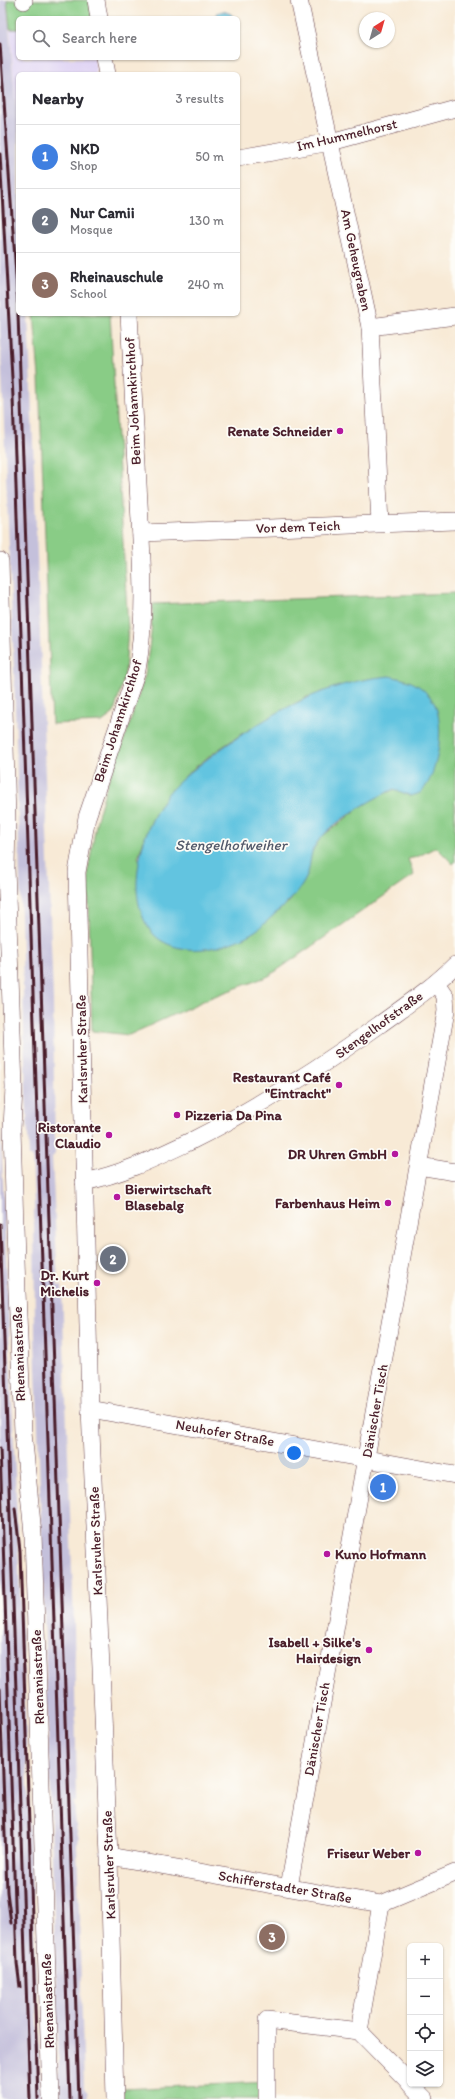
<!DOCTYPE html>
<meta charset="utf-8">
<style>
body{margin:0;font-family:Itim,sans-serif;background:#f7f7f7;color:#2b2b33}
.controls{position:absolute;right:12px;bottom:12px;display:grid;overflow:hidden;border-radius:6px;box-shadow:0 1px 3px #0004}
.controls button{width:36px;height:36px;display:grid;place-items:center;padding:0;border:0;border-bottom:1px solid #e1e1e2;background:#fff;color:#2b2b33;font:20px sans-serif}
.compass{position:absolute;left:359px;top:12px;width:36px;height:36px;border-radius:50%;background:#fff;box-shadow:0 1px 3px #0004;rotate:37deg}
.you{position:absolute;left:294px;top:1453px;width:14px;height:14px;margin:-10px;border:3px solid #fff;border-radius:50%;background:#1a73e8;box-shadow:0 0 0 6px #1a73e833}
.badge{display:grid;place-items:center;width:26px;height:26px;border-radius:50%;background:#0b8043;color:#fff;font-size:13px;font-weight:700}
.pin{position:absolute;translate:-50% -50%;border:2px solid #fff;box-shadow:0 1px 4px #0006}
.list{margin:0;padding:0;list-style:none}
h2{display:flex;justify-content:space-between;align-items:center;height:52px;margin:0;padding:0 16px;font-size:17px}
h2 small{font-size:13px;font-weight:400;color:#7c7c81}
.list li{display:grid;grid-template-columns:26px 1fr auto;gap:12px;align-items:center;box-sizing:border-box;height:64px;padding:0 16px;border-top:1px solid #e1e1e2}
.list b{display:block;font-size:15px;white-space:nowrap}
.list p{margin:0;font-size:13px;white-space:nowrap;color:#7c7c81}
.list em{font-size:13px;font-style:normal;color:#7c7c81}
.icon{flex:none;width:22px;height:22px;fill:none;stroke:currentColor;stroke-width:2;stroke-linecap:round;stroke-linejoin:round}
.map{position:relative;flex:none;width:455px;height:2099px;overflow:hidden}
.search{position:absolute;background:#fff;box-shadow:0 1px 3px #0004;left:16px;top:16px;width:224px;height:44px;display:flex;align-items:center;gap:10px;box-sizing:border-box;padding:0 14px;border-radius:6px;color:#7c7c81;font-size:15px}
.panel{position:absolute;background:#fff;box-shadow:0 1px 3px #0004;left:16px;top:72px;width:224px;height:244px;border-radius:6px}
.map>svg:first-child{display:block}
.built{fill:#e0d4f4}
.industrial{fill:#c4c0db}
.green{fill:#89cc86;stroke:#6a7658;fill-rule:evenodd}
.water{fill:#62c4e0;stroke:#567286}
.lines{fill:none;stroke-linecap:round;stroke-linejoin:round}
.minor-casing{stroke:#643d45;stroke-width:18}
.minor{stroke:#fff;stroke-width:17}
.rail{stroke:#4a1f2b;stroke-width:3}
.poi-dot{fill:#b5179e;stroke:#fdfcf7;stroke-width:1.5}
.labels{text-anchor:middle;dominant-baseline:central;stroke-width:3.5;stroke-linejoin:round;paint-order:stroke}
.street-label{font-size:14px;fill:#4a1f2b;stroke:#fdfcf7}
.poi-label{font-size:14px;font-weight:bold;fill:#4a1f2b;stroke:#fdfcf7;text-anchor:end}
.water-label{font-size:15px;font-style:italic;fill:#52596a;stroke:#fdfcf7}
</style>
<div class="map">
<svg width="455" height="2099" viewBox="0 0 455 2099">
<rect width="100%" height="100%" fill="#fdfcf7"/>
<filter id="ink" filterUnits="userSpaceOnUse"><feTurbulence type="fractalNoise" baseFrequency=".025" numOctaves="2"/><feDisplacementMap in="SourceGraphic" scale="8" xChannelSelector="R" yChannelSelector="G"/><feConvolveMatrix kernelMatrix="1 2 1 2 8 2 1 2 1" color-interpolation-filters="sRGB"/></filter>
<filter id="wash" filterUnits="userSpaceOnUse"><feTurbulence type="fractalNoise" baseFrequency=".012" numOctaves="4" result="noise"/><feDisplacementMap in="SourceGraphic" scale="16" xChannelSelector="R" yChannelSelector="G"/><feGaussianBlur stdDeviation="0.9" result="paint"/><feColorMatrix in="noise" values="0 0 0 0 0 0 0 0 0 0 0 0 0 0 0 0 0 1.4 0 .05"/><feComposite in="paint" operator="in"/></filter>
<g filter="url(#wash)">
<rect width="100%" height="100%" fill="#f8ead6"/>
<path class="built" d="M10,29H18V58H95L96,74H18V136Z"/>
<g class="industrial">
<path d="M0,0H7L18,136V314H28L30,360L53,998L55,1154L52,1157L58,1286H62L74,1625L77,1802H74L76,1827L79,1839L77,1844L84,2089L88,2094L87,2099H60L35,1337L34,1203L32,1156H29L26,1095L14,670L0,327Z"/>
<path d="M0,1126L2,1160L41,2099H0Z"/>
</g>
<g class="green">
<path d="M7,0H89L92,18H18V29H10Z"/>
<path d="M34,314H110L128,629L125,673L114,713L102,722L52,724L39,377Z"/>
<path d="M455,593V862L453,864L436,847L417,857L408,859L414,875L269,976L212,997L129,1035L92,1031L88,870L97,819L108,781L127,732L145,675L151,634L153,604ZM309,696L411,796L395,789L368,801L320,838L311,853L307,876L290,901L252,933L138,858C145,836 153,813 167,795C201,754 263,721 309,696Z"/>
<path d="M267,2082V2099H123V2089Z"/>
</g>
<g class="water">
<path d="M223,11L231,14L234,18H217V13Z"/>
<path d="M389,676C408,680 418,682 431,698C447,717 439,774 422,791C420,794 414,795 411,796L394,789C372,799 336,820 320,839C308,852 312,862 307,876C301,890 288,903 277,912C269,919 261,928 252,933C227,948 188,957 162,941C143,930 136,902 137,881C139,849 148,822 166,796C178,780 202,763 218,751C270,714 324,682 389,676Z"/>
</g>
</g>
<g filter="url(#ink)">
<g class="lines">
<g class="minor-casing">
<g id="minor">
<path d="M24,0V1"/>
<path d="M96,0L99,18"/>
<path d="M299,0L370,327L380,523"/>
<path d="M104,58L107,74"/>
<path d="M238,158L331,142L455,108"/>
<path d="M370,327L455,316"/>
<path d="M141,533L455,521"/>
<path d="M0,561L7,820L6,868L14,1087L12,1129L17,1292L23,1432L33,1534L51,2099"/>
<path d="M419,1166L455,1172"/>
<path d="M84,1182C123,1174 155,1158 191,1141C257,1108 319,1068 379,1025C405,1006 432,988 455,965"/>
<path d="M90,1409L455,1475"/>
<path d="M109,1856L381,1904L455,1873"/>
<path d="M289,1887L446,1011L445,996L436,983"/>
<path d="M359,2031L381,1904"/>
<path d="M410,2084L425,2099"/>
<path d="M115,2099L109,1856L90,1409L77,872L87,817L137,670C147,615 142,558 139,503C136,440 132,377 129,314"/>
<path d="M267,2099V2020L359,2031L410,2083"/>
</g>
</g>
<use href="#minor" class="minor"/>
<g class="rail">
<path d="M0,44L18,303"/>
<path d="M0,154L13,397L70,2099"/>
<path d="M18,314L79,2099"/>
<path d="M0,1224L30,2099"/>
<path d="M0,1448L17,1963L20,1987"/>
<path d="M15,1508L20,1551L38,2099"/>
<path d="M0,1689L7,1892L11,1923"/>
</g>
</g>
</g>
<g class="poi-dot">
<circle cx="340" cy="431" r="4"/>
<circle cx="339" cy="1085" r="4"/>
<circle cx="177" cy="1115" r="4"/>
<circle cx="109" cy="1135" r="4"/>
<circle cx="395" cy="1154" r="4"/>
<circle cx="117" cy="1197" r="4"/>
<circle cx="388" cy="1203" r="4"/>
<circle cx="97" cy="1283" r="4"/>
<circle cx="327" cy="1554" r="4"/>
<circle cx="369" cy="1650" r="4"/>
<circle cx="418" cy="1853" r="4"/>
</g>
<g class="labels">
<g class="street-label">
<text transform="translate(347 135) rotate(-13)">Im Hummelhorst</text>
<text transform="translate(356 260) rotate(78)">Am Geheugraben</text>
<text transform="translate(133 401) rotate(-93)">Beim Johannkirchhof</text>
<text transform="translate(298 527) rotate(-2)">Vor dem Teich</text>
<text transform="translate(118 721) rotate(-72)">Beim Johannkirchhof</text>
<text transform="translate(379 1025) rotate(-36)">Stengelhofstraße</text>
<text transform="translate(82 1049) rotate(-91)">Karlsruher Straße</text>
<text transform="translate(19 1354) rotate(-92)">Rhenaniastraße</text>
<text transform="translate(375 1411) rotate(-80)">Dänischer Tisch</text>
<text transform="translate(225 1433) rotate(10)">Neuhofer Straße</text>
<text transform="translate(96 1541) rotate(-92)">Karlsruher Straße</text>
<text transform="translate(38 1677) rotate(-92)">Rhenaniastraße</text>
<text transform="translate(317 1729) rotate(-80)">Dänischer Tisch</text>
<text transform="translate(109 1865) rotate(-92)">Karlsruher Straße</text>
<text transform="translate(285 1887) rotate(10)">Schifferstadter Straße</text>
<text transform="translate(48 2001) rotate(-92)">Rhenaniastraße</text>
</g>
<g class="poi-label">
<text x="332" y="431">Renate Schneider</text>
<text x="331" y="1077">Restaurant Café<tspan x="331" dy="16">"Eintracht"</tspan></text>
<text x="185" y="1115" text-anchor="start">Pizzeria Da Pina</text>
<text x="101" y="1127">Ristorante<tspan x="101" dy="16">Claudio</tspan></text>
<text x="387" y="1154">DR Uhren GmbH</text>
<text x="125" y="1189" text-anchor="start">Bierwirtschaft<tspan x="125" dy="16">Blasebalg</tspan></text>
<text x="380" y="1203">Farbenhaus Heim</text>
<text x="89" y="1275">Dr. Kurt<tspan x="89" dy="16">Michelis</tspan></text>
<text x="335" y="1554" text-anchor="start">Kuno Hofmann</text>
<text x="361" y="1642">Isabell + Silke's<tspan x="361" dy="16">Hairdesign</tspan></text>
<text x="410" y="1853">Friseur Weber</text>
</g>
<g class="water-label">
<text x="231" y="845">Stengelhofweiher</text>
</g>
</g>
</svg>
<div class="controls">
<button>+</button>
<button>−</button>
<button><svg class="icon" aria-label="locate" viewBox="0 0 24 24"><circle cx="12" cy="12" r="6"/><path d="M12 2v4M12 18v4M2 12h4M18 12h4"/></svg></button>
<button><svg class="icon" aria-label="layers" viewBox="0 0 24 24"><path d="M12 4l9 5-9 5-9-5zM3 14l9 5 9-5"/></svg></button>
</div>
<svg class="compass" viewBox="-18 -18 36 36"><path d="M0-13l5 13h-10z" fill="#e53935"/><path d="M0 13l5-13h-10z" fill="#7c7c81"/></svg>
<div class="you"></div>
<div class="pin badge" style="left:383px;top:1487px;background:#3f7fe0">1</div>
<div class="pin badge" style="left:113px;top:1259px;background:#6b7280">2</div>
<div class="pin badge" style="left:272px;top:1937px;background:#8d6e63">3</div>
<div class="search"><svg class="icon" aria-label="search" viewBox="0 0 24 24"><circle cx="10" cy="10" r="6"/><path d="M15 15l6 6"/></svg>Search here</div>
<section class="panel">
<h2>Nearby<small>3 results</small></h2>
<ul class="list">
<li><span class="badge" style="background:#3f7fe0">1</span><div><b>NKD</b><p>Shop</p></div><em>50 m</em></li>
<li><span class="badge" style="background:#6b7280">2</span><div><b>Nur Camii</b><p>Mosque</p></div><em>130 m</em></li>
<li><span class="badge" style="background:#8d6e63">3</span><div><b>Rheinauschule</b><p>School</p></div><em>240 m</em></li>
</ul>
</section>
</div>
